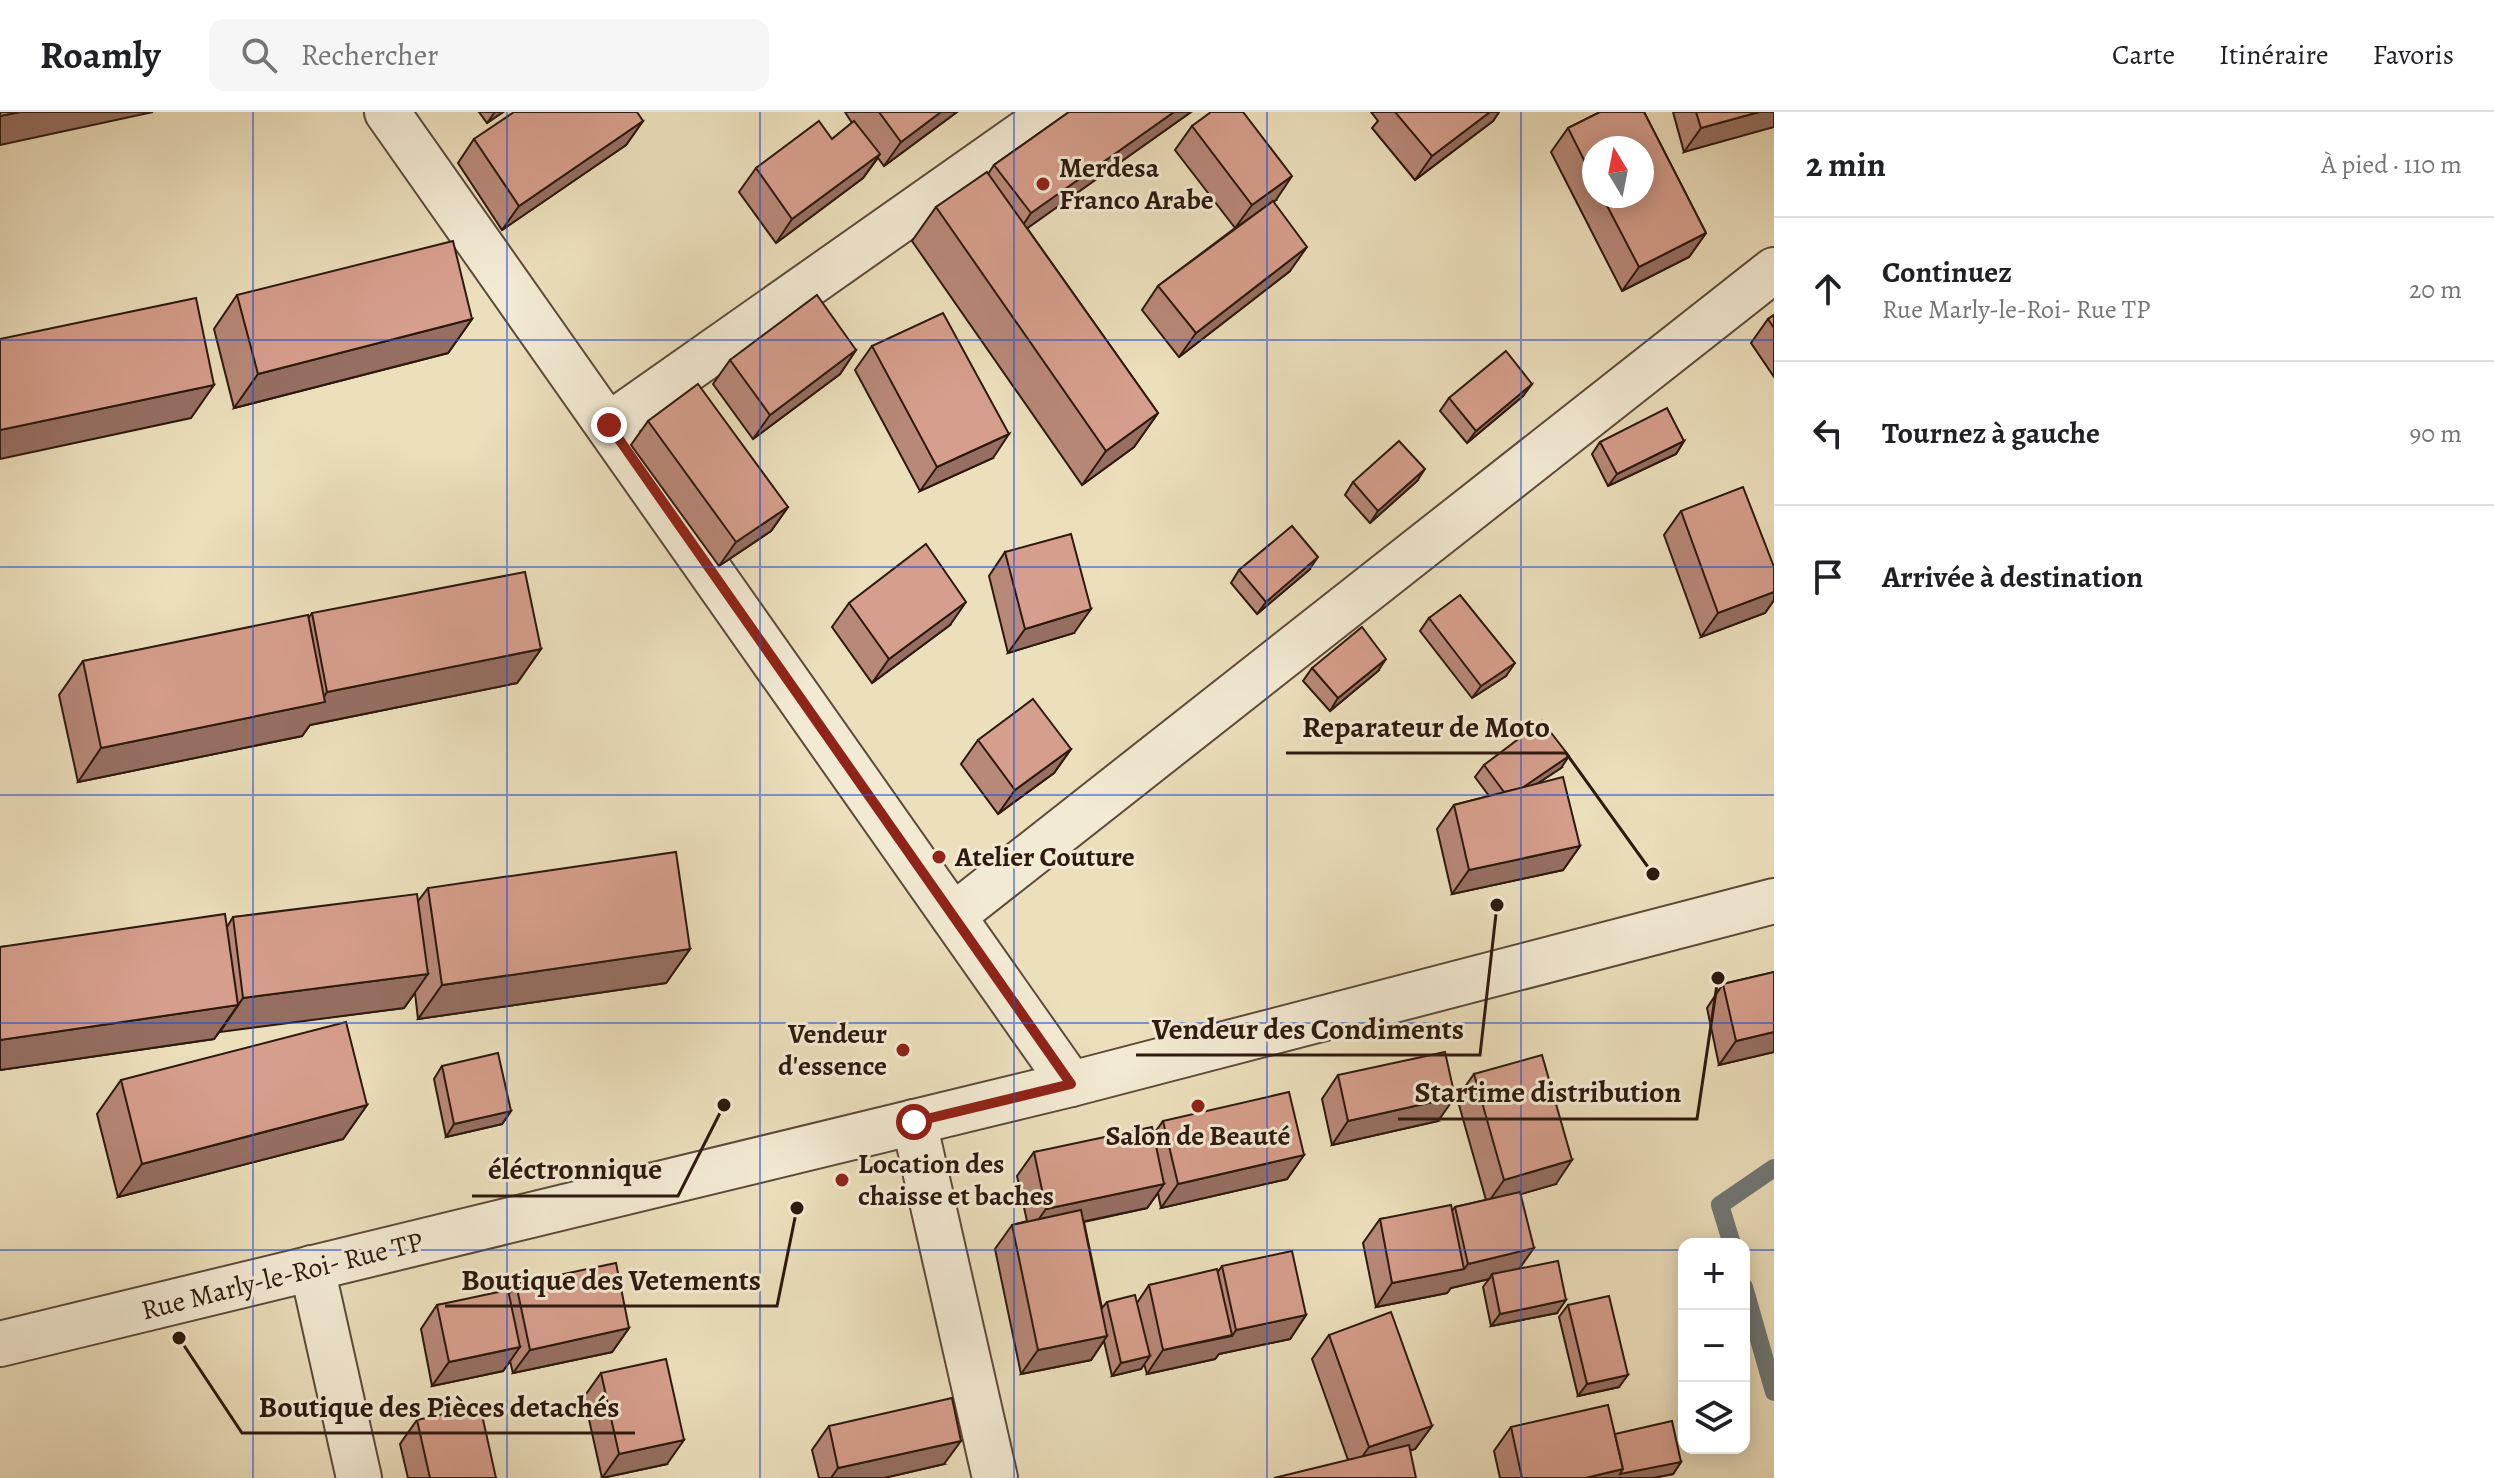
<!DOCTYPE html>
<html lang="fr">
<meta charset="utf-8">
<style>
body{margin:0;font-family:Alegreya,serif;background:#f6f6f6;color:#202124}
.controls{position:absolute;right:24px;bottom:24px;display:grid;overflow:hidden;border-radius:16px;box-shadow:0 4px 20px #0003}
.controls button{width:72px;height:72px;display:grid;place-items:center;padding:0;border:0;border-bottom:2px solid #e0e0e0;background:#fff;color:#202124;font:40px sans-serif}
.compass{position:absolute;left:1582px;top:24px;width:72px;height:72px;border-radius:50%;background:#fff;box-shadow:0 4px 20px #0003;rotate:350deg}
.stop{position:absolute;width:24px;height:24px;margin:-18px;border:6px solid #8f2418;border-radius:50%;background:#fff}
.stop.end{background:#8f2418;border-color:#fff;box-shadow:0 2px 8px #0008}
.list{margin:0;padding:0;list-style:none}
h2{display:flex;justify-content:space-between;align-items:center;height:104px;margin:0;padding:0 32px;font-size:34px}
h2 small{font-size:26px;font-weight:400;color:#757577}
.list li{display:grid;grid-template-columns:52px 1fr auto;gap:24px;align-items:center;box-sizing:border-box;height:144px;padding:0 32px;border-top:2px solid #e0e0e0}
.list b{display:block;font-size:30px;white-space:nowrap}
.list p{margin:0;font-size:26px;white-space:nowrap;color:#757577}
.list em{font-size:26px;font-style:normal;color:#757577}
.icon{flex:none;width:44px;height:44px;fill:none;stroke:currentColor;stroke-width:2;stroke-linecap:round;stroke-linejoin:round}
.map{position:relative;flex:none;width:1774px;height:1366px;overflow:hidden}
header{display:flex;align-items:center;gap:48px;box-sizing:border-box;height:112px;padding:0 40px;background:#fff;border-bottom:2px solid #e0e0e0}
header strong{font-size:38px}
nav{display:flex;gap:44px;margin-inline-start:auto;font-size:28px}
.search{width:560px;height:72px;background:#f6f6f6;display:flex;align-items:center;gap:20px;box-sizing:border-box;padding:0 28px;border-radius:16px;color:#757577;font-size:30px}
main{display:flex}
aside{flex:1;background:#fff}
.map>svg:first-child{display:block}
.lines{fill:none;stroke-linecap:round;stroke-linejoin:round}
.stream{stroke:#717977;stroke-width:18}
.minor-casing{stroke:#5d4a3a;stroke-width:48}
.tertiary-casing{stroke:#5d4a3a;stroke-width:48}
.minor{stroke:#f3ead3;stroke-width:44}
.tertiary{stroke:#f3ead3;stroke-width:44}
.wall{fill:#b88878;stroke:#2d190e;stroke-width:2;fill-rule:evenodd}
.shaded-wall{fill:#966f62;stroke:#2d190e;stroke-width:2}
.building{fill:#d69e8c;stroke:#2d190e;stroke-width:2}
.route{stroke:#8f2418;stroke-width:10}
.grid{fill:none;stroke:#1d4ed8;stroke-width:2;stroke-opacity:0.55}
.poi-dot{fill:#8f2418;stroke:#f3ead3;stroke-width:3}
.labels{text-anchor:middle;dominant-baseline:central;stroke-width:6;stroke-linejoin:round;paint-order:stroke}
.poi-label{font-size:28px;font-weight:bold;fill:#2d190e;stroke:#f3ead3;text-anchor:start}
.street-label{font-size:28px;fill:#2d190e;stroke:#f3ead3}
.leader{fill:none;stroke:#2d190e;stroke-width:3}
.callout-dot{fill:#2d190e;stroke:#f3ead3;stroke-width:3}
.callout-label{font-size:30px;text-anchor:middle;font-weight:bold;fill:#2d190e;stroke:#f3ead3;stroke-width:6;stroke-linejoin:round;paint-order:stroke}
</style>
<header>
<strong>Roamly</strong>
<div class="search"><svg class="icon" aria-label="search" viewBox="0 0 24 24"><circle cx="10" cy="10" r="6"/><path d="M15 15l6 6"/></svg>Rechercher</div>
<nav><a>Carte</a><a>Itinéraire</a><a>Favoris</a></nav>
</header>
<main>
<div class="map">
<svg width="1774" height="1366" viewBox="0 0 1774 1366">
<rect width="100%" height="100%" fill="#ecdfbc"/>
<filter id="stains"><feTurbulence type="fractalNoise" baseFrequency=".0025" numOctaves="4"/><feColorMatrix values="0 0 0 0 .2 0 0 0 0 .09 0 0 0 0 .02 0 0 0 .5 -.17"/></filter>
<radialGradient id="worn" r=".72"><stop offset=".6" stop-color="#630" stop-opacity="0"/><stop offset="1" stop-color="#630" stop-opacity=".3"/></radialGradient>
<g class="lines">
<g class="stream">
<path d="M1732,1132L1720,1093L1774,1056"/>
<path d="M1744,1175L1774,1280"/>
</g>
<g class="minor-casing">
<g id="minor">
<path d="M387,0L1071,972"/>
<path d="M609,313L1054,0"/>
<path d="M953,804L1774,158"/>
<path d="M914,1010L995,1366"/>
<path d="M312,1156L359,1366"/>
</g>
</g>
<g class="tertiary-casing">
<path id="tertiary" d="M0,1232L1071,972L1774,789"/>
</g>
<use href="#minor" class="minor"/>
<use href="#tertiary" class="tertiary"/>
</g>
<g class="wall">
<path d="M479,0H503L487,11Z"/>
<path d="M845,0H957L884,54L878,46L863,66L776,131L739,80L756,56L832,27L852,11Z"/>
<path d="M1069,0H1191L1027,116L1158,301L1134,335L1082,373L912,129L936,95L988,62L994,53Z"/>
<path d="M1371,0H1499L1493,9L1415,68L1372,16L1378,9Z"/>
<path d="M1600,0H1644L1706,121L1689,145L1622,179L1551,40L1568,16ZM1594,36H1642V84H1594Z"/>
<path d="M1673,0H1774L1684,40Z"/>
<path d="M643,9L626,33L502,118L458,51L474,27Z"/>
<path d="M1192,14L1276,88L1273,89L1290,159L1179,245L1142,198L1158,174L1235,116L1175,38Z"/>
<path d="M237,183L472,207L448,241L234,296L214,217Z"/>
<path d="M1774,203V265L1751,231L1768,207Z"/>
<path d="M872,234L993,346L920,379L855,258Z"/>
<path d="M856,238L840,262L753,327L713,272L730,248Z"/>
<path d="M1532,272L1523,284L1467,331L1440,299L1449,286Z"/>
<path d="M648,309L788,395L771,419L719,454L631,333Z"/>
<path d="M1684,329L1676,342L1608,374L1592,342L1600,330Z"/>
<path d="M1417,369L1370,411L1345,383L1353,370Z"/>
<path d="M1681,399L1774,455V488L1765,501L1701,525L1664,423Z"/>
<path d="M1005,440L1074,521L1008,541L989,464Z"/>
<path d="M1239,458H1309L1257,502L1231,471Z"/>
<path d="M849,491L950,513L872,571L832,515Z"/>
<path d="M312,501L541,537L517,571L310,613L302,624L78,670L59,583L83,549L309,505Z"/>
<path d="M1429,506L1506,564L1472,586L1420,519Z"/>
<path d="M1312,556L1378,559L1330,599L1303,569Z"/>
<path d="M978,628L1071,637L1054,661L998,702L961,652Z"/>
<path d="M1484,653L1561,656L1538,671L1580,734L1563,758L1452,782L1437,717L1454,693L1489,684L1475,665Z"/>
<path d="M428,776L690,837L666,871L418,907L415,881L404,896L220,919L214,927L0,958V835L227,815L233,805L418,789Z"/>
<path d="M1774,860V940L1719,953L1707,896L1723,872Z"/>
<path d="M442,954L511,999L502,1012L446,1025L434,967Z"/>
<path d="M1474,962L1556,1072L1520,1082L1519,1157L1557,1201L1491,1214L1483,1175L1489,1167L1451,1176L1447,1181L1376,1195L1363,1131L1380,1107L1452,1099L1455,1095L1486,1088L1457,986Z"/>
<path d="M1338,963L1438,1009L1332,1033L1322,987Z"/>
<path d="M121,968L367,993L343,1027L118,1085L97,1002Z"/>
<path d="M1163,1009L1304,1043L1287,1067L1161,1096L1158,1081L1147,1096L1084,1110L1102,1196L1107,1190L1137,1191L1149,1173L1217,1161L1222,1154L1306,1203L1290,1227L1219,1242L1215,1247L1147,1262L1144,1252L1141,1257L1112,1264L1104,1229L1091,1248L1021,1262L995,1137L1012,1113L1027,1109L1017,1064L1034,1040L1153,1023Z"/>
<path d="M516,1172L629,1216L612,1240L513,1261L510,1249L503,1259L432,1274L421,1217L437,1193L509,1182Z"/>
<path d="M1568,1193L1619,1275L1578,1284L1559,1205Z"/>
<path d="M1329,1223L1432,1314L1415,1337L1348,1348L1312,1247Z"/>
<path d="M601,1261L667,1352L602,1366L584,1285Z"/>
<path d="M417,1308L496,1366H408L400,1332Z"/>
<path d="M829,1314L944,1352L884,1366H819L812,1338Z"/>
<path d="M1511,1315L1615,1322L1681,1350L1673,1362L1653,1366H1500L1494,1339Z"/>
</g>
<g class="shaded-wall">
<path d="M20,0H153L0,33V4Z"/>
<path d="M495,0H503L487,11Z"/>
<path d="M941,0H957L884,54L901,30Z"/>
<path d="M1174,0H1191L1015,125L1031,101Z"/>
<path d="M1490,0H1499L1493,9L1415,68L1432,44Z"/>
<path d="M1759,0H1774V15L1684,40L1701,16Z"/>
<path d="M643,9L626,33L502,118L519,94Z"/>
<path d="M880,42L863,66L776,131L792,107Z"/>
<path d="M1292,64L1276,88L1235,116L1252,93Z"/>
<path d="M1706,121L1689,145L1622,179L1639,155Z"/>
<path d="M1307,135L1290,159L1179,245L1196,221Z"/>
<path d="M472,207L448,241L234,296L258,262Z"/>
<path d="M856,238L840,262L753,327L770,303Z"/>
<path d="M1532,272L1523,284L1467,331L1476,319Z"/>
<path d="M214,273L191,306L0,347V318Z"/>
<path d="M1158,301L1134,335L1082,373L1106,339Z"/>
<path d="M1009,322L993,346L920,379L937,355Z"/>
<path d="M1684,329L1676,342L1608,374L1617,362Z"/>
<path d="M1425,357L1417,369L1370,411L1378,399Z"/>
<path d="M788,395L771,419L719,454L736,430Z"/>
<path d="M1318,445L1309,458L1257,502L1266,490Z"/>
<path d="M1774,480V488L1765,501L1701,525L1718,501Z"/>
<path d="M966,490L950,513L872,571L889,547Z"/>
<path d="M1091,497L1074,521L1008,541L1025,517Z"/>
<path d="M541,537L517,571L310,613L302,624L78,670L101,636L320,591L327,580Z"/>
<path d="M1386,547L1378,559L1330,599L1338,586Z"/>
<path d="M1515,551L1506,564L1472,586L1481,574Z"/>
<path d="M1071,637L1054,661L998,702L1015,678Z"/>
<path d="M1569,644L1561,656L1499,697L1508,685Z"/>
<path d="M1580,734L1563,758L1452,782L1469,758Z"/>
<path d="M690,837L666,871L418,907L442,873Z"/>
<path d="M428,862L404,896L220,920L243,886Z"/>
<path d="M238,893L214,927L0,958V928Z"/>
<path d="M1774,920V940L1719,953L1736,929Z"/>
<path d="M1455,985L1438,1009L1332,1033L1348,1009Z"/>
<path d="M367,993L343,1027L118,1085L142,1052Z"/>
<path d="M511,999L502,1012L446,1025L454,1012Z"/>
<path d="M1304,1043L1287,1067L1161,1096L1178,1072Z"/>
<path d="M1572,1048L1556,1072L1487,1092L1504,1068Z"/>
<path d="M1164,1072L1147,1096L1029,1121L1046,1097Z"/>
<path d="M1534,1136L1517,1160L1492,1162L1489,1167L1451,1176L1447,1181L1376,1195L1392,1171L1464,1157L1468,1152Z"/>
<path d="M1566,1188L1557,1201L1491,1214L1500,1202Z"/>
<path d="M1306,1203L1290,1227L1219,1242L1215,1247L1147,1262L1163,1238L1232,1224L1236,1218Z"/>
<path d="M629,1216L612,1240L513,1261L530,1238Z"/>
<path d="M1107,1224L1091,1248L1021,1262L1038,1238Z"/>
<path d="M520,1235L503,1259L432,1274L449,1250Z"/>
<path d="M1150,1244L1141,1257L1112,1264L1121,1251Z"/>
<path d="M1628,1263L1619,1275L1578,1284L1587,1272Z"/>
<path d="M1432,1314L1415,1337L1352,1359L1369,1335Z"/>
<path d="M684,1328L667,1352L602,1366L619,1342Z"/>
<path d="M961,1329L944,1352L884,1366H831L838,1356Z"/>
<path d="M1681,1350L1673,1362L1653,1366H1585L1623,1357Z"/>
</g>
<g class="building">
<path d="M0,0H20L0,4Z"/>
<path d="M514,0H637L643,9L519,94L474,27Z"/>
<path d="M879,0H941L901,30Z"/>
<path d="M1069,0H1174L1031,101L994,53Z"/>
<path d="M1211,0H1243L1292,64L1252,93L1192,14Z"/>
<path d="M1395,0H1490L1432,44Z"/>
<path d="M1600,0H1644L1706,121L1639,155L1602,84H1642V36H1594V68L1568,16Z"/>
<path d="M1696,0H1759L1701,16Z"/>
<path d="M819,9L832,27L854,9L880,42L792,107L756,56Z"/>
<path d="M987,60L1158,301L1106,339L936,95Z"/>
<path d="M1273,89L1307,135L1196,221L1158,174Z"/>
<path d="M453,129L472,207L258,262L237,183Z"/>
<path d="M817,183L856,238L770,303L730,248Z"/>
<path d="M196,186L214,273L0,318V227Z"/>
<path d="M943,201L1009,322L937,355L872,234Z"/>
<path d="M1774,203V216L1768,207Z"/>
<path d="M1506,239L1532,272L1476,319L1449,286Z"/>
<path d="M698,272L788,395L736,430L648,309Z"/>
<path d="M1667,296L1684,329L1617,362L1600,330Z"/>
<path d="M1399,329L1425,357L1378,399L1353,370Z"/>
<path d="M1743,375L1774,455V480L1718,501L1681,399Z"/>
<path d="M1292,414L1318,445L1266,490L1239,458Z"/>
<path d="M1071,422L1091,497L1025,517L1005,440Z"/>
<path d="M926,432L966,490L889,547L849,491Z"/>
<path d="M525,460L541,537L327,580L312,501Z"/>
<path d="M1460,483L1515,551L1481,574L1429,506Z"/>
<path d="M308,503L325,590L101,636L83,549Z"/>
<path d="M1362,515L1386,547L1338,586L1312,556Z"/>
<path d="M1033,587L1071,637L1015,678L978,628Z"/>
<path d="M1542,609L1569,644L1522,676L1504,680L1484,653Z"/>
<path d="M1563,665L1580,734L1469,758L1454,693Z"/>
<path d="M676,740L690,837L442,873L428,776Z"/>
<path d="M417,782L428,862L243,886L233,805Z"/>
<path d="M225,802L238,893L0,928V835Z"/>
<path d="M1774,860V920L1736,929L1723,872Z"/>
<path d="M346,910L367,993L142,1052L121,968Z"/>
<path d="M1445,940L1455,985L1348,1009L1338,963Z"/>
<path d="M498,941L511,999L454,1012L442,954Z"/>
<path d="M1542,943L1572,1048L1504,1068L1474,962Z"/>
<path d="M1289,980L1304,1043L1178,1072L1163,1009Z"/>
<path d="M1152,1015L1164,1072L1046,1097L1034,1040Z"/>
<path d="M1520,1080L1534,1136L1468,1152L1455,1095Z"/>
<path d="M1451,1093L1464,1157L1392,1171L1380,1107Z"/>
<path d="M1081,1098L1107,1224L1038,1238L1012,1113Z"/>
<path d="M1292,1139L1306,1203L1236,1218L1222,1154Z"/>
<path d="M1558,1149L1566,1188L1500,1202L1492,1162Z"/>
<path d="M616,1151L629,1216L530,1238L516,1172Z"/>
<path d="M1217,1157L1232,1223L1163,1238L1149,1173Z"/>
<path d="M508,1178L520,1235L449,1250L437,1193Z"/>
<path d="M1135,1183L1150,1244L1121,1251L1107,1190Z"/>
<path d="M1609,1184L1628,1263L1587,1272L1568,1193Z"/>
<path d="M1391,1200L1432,1314L1369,1335L1329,1223Z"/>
<path d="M666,1247L684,1328L619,1342L601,1261Z"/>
<path d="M952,1286L961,1329L838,1356L829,1314Z"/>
<path d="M1608,1293L1623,1357L1585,1366H1522L1511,1315Z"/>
<path d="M480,1294L496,1366H430L417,1308Z"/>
<path d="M1672,1309L1681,1350L1620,1362L1623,1357L1615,1322Z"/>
<path d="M1409,1333L1416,1366H1274Z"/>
</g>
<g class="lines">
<path class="route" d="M609,313L1071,972L914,1010"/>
</g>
<path class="grid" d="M253,0V1366M507,0V1366M760,0V1366M1014,0V1366M1267,0V1366M1521,0V1366M0,228H1774M0,455H1774M0,683H1774M0,911H1774M0,1138H1684M1744,1138H1774"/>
<g class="poi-dot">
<circle cx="1043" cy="72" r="8"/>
<circle cx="939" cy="745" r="8"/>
<circle cx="903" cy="938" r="8"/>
<circle cx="1198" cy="994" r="8"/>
<circle cx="842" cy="1068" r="8"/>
</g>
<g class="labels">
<g class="poi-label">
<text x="1059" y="56">Merdesa<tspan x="1059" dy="32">Franco Arabe</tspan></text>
<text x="955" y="745">Atelier Couture</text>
<text x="887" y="922" text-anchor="end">Vendeur<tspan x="887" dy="32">d'essence</tspan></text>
<text x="1198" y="1024" text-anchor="middle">Salon de Beauté</text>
<text x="858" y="1052">Location des<tspan x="858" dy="32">chaisse et baches</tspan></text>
</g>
<g class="street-label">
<text transform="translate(282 1164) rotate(-14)">Rue Marly-le-Roi- Rue TP</text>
</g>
</g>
<path class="leader" d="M1653 762L1566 641H1286M1497 793L1480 943H1136M1718 866L1697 1007H1398M724 993L678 1084H472M797 1096L777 1194H445M179 1226L242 1321H635"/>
<g class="callout-dot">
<circle cx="1653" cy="762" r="8"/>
<circle cx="1497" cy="793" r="8"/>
<circle cx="1718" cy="866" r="8"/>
<circle cx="724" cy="993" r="8"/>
<circle cx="797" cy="1096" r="8"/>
<circle cx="179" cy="1226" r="8"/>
</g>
<g class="callout-label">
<text x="1426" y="625">Reparateur de Moto</text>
<text x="1308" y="927">Vendeur des Condiments</text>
<text x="1548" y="990">Startime distribution</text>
<text x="575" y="1067">éléctronnique</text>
<text x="611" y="1178">Boutique des Vetements</text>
<text x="439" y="1305">Boutique des Pièces detachés</text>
</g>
<rect width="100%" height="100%" filter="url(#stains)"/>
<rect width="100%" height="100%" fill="url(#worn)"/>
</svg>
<div class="controls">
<button>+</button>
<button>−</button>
<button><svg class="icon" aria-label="layers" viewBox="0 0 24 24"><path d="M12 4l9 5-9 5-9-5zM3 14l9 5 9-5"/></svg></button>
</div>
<svg class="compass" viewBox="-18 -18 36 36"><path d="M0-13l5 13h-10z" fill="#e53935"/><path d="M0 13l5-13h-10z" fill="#757577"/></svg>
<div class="stop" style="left:914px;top:1010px"></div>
<div class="stop end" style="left:609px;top:313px"></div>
</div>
<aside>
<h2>2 min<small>À pied · 110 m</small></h2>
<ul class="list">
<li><svg class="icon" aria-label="ahead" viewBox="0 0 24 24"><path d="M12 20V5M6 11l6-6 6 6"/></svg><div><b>Continuez</b><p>Rue Marly-le-Roi- Rue TP</p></div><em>20 m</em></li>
<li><svg class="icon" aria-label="left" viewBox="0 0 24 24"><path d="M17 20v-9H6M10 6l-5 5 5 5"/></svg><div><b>Tournez à gauche</b></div><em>90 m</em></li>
<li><svg class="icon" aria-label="arrive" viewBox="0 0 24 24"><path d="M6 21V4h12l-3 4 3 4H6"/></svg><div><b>Arrivée à destination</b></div></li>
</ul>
</aside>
</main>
